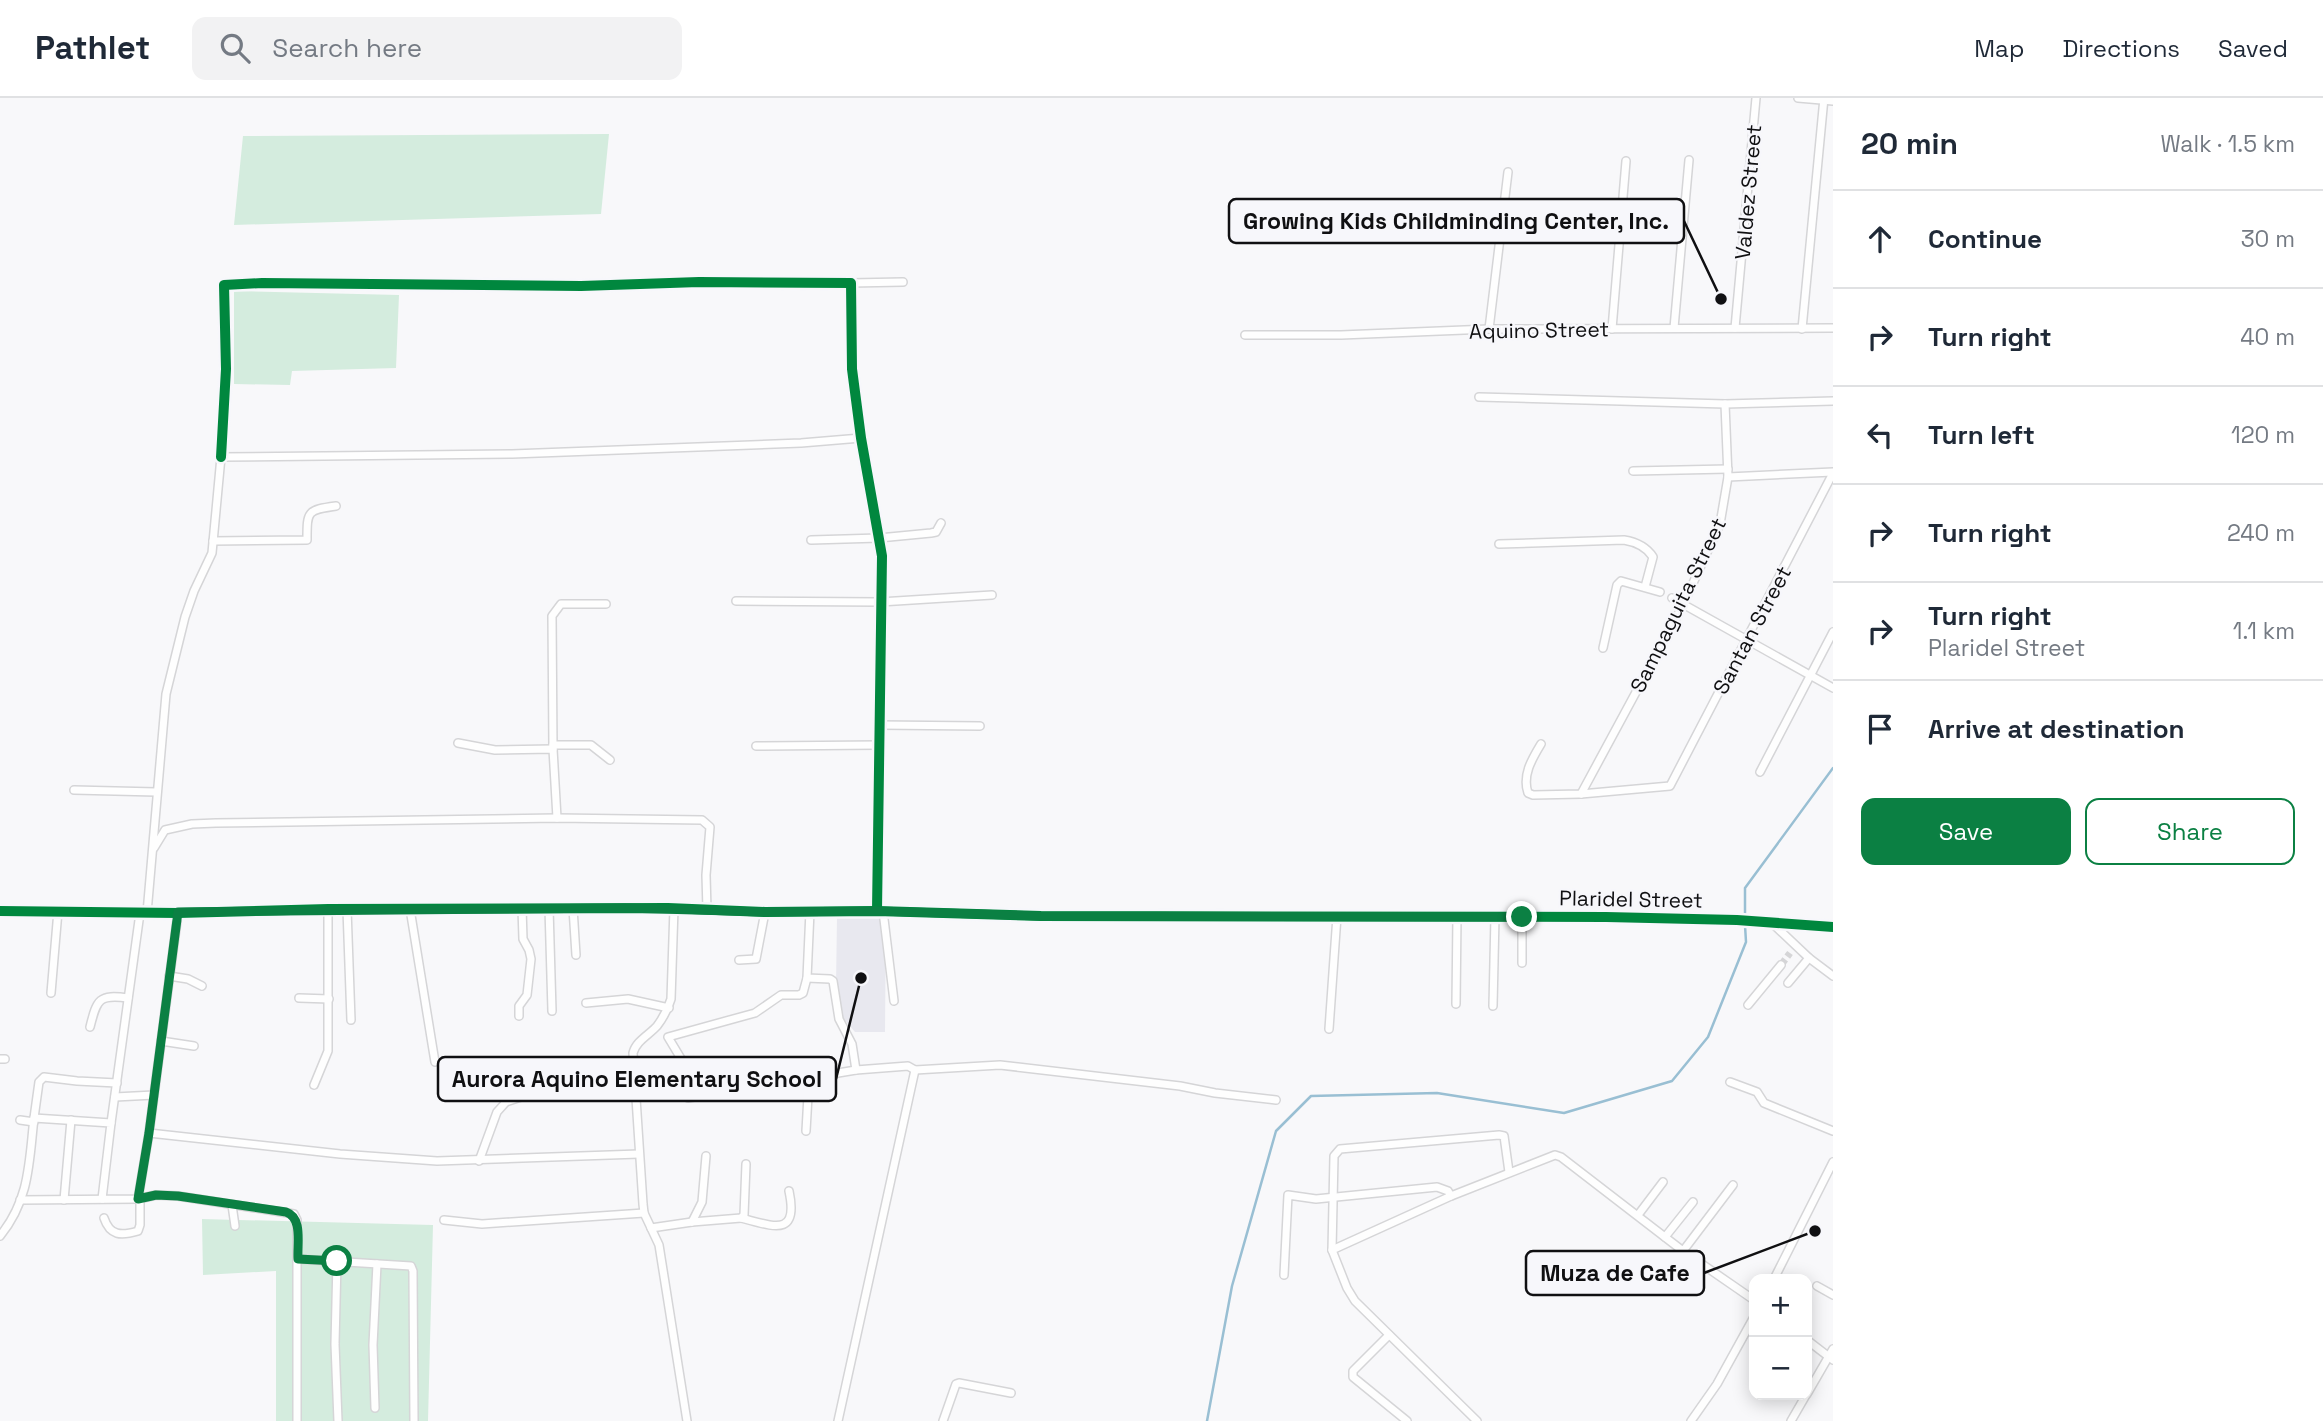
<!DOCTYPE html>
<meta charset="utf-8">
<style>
body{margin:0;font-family:"Space Grotesk",sans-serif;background:#f2f2f3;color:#1f2937}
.controls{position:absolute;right:21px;bottom:21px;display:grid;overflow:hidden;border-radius:14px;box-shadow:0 4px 18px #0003}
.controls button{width:63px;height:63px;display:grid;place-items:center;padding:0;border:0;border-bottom:2px solid #e0e1e3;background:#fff;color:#1f2937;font:35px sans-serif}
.stop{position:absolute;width:21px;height:21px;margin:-16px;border:5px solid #0b8043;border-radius:50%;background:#fff}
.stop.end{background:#0b8043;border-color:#fff;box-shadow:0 2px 7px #0008}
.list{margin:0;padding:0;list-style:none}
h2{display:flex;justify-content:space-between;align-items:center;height:91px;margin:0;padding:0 28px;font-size:30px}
h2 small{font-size:23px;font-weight:400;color:#747a83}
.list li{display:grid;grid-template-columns:46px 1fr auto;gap:21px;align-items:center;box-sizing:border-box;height:98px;padding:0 28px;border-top:2px solid #e0e1e3}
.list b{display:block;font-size:26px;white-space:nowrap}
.list p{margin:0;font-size:23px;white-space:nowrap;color:#747a83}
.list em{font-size:23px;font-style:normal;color:#747a83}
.actions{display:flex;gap:14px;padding:21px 28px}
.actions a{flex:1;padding:16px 0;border:2px solid #0b8043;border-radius:14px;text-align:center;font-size:24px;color:#0b8043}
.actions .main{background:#0b8043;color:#fff}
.icon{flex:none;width:38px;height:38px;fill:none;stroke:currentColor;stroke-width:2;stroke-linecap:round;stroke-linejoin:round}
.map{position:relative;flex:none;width:1833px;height:1323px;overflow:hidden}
header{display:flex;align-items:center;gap:42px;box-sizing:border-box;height:98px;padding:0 35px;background:#fff;border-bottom:2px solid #e0e1e3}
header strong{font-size:33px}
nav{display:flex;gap:38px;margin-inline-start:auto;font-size:24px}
.search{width:490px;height:63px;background:#f2f2f3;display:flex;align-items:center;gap:18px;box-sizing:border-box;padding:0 24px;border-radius:14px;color:#747a83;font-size:26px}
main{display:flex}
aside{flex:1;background:#fff}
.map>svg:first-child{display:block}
.built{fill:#e8e8ef}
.green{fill:#d4ecde}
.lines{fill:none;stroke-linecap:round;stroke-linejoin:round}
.stream{stroke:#99bfd3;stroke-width:2.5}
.street-tunnel{stroke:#d5d5d7;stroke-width:7;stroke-dasharray:7 3.5;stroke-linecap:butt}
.street-casing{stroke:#d5d5d7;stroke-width:10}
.secondary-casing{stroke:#d5d5d7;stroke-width:13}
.street{stroke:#fefefe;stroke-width:7}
.secondary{stroke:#fefefe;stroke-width:10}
.cycleway-casing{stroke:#f7f7fb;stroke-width:15}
.cycleway{stroke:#00873e;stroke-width:10}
.route{stroke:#0b8043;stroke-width:9}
.labels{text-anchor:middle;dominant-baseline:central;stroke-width:5;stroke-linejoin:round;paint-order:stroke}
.street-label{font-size:21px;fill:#101012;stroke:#f7f7fb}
.leader{fill:none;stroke:#101012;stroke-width:2.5}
.callout-dot{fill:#101012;stroke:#f7f7fb;stroke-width:2.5}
.callout{fill:#f7f7fb;stroke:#101012;stroke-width:2.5}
.callout-label{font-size:23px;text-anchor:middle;font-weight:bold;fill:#101012}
</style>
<header>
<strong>Pathlet</strong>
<div class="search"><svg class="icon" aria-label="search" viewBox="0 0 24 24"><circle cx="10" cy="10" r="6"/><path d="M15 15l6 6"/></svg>Search here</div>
<nav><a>Map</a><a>Directions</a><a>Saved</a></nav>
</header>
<main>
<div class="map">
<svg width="1833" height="1323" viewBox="0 0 1833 1323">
<rect width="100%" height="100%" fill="#f8f8fa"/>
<path class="built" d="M837,819H886L885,934H855L843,920L836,887Z"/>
<g class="green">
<path d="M609,36L601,116L234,127L243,38Z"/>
<path d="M234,193L399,197L396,270L292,273L290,287L234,286Z"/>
<path d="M202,1121L433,1127L428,1323H276V1173L203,1177Z"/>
</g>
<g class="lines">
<g class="stream">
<path d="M1745,820V790L1833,670"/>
<path d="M1207,1323L1232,1188L1276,1033L1311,998L1437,995L1564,1015L1672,983L1708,939L1746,844L1745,827"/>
</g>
<path class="street-tunnel" d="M1781,867L1790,855"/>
<g class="street-casing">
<g id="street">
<path d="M1798,0L1833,3"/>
<path d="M1503,114L1542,119"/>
<path d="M851,185L903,184"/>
<path d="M1674,230L1689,62"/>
<path d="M1735,230L1756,0"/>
<path d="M1489,231L1508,74"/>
<path d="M1612,231L1626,63"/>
<path d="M1802,231L1824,0"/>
<path d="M1245,237H1341L1489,231L1833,230"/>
<path d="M1479,299L1725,306L1833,303"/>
<path d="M221,359L226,271L224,187L262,185L581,188L699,184L851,185L852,271L861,340L882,458L877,813"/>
<path d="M1633,373L1728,371"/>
<path d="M1728,379L1833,374"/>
<path d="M811,442L879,440L931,435L936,434L941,425"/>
<path d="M213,443L307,442C307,413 307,412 336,408"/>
<path d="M1499,446L1624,442C1636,444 1646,448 1653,459L1645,489"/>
<path d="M1672,500L1833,590"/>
<path d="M736,503L880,504L992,497"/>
<path d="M1603,550L1617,487L1621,483L1660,494"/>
<path d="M879,627L980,628"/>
<path d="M458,645L495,652L553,651L557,720"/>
<path d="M1541,646C1532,661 1522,677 1528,695L1533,697L1581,696L1670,688L1833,375"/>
<path d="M553,647H591L610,662"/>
<path d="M756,648L879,647"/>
<path d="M553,651L552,518L561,506H606"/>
<path d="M1760,674L1833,534"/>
<path d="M74,692L156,694"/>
<path d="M1581,696L1683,507L1720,426L1728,379L1725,306"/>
<path d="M154,750L165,732L192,726L216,725L557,720L702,722L710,729L706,777L707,812"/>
<path d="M549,810L552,913"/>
<path d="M573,810L576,857"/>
<path d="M674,810L671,901C668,911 663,920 657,928C649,937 636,943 633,955L643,1106L644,1115L659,1147L687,1323"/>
<path d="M347,811L351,922"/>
<path d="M410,811L435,964"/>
<path d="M810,813L807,880L830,881L833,883L839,921L852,946L856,972"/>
<path d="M883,813L894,903"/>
<path d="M147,815L166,596L185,519L194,493L212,455L221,359L512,356L801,345L861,340"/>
<path d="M1522,819V865"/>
<path d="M1772,825L1809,860L1833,878"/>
<path d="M739,862L756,861L765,814"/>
<path d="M169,878L188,881L202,888"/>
<path d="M807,880L803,895L799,897H781L755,915L668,939L683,964L688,1000L856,972L908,968L915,972L838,1323"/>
<path d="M1788,885L1809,860"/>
<path d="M51,895L58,813"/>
<path d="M299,900L329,901"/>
<path d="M586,905L628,901L669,910"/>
<path d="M1456,906L1457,818"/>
<path d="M1748,907L1781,867"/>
<path d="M1493,908L1495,818"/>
<path d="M519,918V908L527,897L531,861L529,852L523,841L522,810"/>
<path d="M90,929C97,901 99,896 128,900"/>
<path d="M1329,931L1337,818"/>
<path d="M161,943L194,948"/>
<path d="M0,961H5"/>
<path d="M915,972L1000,967L1180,988L1215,995L1276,1002"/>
<path d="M1730,984L1757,994L1764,1005L1833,1033"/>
<path d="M314,987L328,953V811"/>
<path d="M115,999L154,997"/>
<path d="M34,1020L39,984L44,979L77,983L117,985"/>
<path d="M20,1022L34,1024"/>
<path d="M111,1025L140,815"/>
<path d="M806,1033L809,980"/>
<path d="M149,1035L340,1056L437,1063L639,1056"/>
<path d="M479,1063L497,1014L506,1004L521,999L581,993L635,991"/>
<path d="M138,1101L156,1097L178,1098L294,1116L297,1122V1323"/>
<path d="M20,1102L138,1101L149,1035L178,815"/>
<path d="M64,1102L71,1022"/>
<path d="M232,1107L235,1128"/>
<path d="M1638,1117L1663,1084"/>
<path d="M104,1120C110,1138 121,1138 138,1133L140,1127V1101"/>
<path d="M741,1120C773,1128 799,1140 789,1093"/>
<path d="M444,1122L482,1126L644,1115"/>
<path d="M692,1124L702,1104L706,1058"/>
<path d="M651,1130L692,1124L741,1120L744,1117L746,1066"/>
<path d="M0,1138C30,1101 29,1064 34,1020L111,1025L102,1101"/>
<path d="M1665,1139L1693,1104"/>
<path d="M1332,1152L1334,1058L1340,1051L1499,1037L1504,1038L1509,1074"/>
<path d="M1683,1153L1733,1087"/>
<path d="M298,1161L411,1168L413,1173L414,1323"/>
<path d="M337,1163L335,1246L338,1323"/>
<path d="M1284,1177L1288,1097L1316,1101L1437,1089L1448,1093L1451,1098"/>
<path d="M1774,1181L1833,1064"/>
<path d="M1817,1188L1833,1197"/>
<path d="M1389,1237L1353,1273V1279L1407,1323"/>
<path d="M1807,1242L1833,1262"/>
<path d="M1807,1296L1833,1251"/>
<path d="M375,1310L373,1247L377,1166"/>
<path d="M943,1323L956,1286L959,1285L1011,1295"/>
<path d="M1477,1323L1355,1203L1347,1190L1332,1152L1451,1098L1555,1057L1561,1059L1683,1153L1754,1202"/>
<path d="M1691,1323L1717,1286L1754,1219"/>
<path d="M1791,1323L1806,1297"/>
</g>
</g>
<g class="secondary-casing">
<path id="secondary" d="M0,813L178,815L328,811L668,810L765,814L877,813L1041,818L1606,819L1737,822L1833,829"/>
</g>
<use href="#street" class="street"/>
<use href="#secondary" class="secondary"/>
<g class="cycleway-casing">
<g id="cycleway">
<path d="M221,359L226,271L224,187L262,185L581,188L699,184L851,185L852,271L861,340L882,458L877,813"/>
<path d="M0,813L178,815L328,811L668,810L765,814L877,813L1041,818L1606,819L1737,822L1833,829"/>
</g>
</g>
<use href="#cycleway" class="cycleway"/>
</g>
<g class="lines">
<path class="route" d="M337,1163L298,1161C297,1145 303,1120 286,1114L178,1098L156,1097L138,1101L149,1035L178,814L625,810L765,814L877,813L1041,818L1522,819"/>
</g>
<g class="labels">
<g class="street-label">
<text transform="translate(1748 94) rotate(-85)">Valdez Street</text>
<text transform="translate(1539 232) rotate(-1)">Aquino Street</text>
<text transform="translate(1678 507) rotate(-64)">Sampaguita Street</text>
<text transform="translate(1752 532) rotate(-62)">Santan Street</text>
<text transform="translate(1631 801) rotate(1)">Plaridel Street</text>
</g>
</g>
<path class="leader" d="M1721 201L1684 123M861 880L836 981M1815 1133L1704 1175"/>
<g class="callout-dot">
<circle cx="1721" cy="201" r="7"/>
<circle cx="861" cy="880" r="7"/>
<circle cx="1815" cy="1133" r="7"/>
</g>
<g class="callout">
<rect x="1229" y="101" width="455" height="44" rx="7"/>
<rect x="438" y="959" width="398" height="44" rx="7"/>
<rect x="1526" y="1153" width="178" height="44" rx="7"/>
</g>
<g class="callout-label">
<text x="1456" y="131">Growing Kids Childminding Center, Inc.</text>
<text x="637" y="989">Aurora Aquino Elementary School</text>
<text x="1615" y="1183">Muza de Cafe</text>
</g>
</svg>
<div class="controls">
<button>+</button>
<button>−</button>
</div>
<div class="stop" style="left:337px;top:1163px"></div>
<div class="stop end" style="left:1522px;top:819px"></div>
</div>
<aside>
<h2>20 min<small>Walk · 1.5 km</small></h2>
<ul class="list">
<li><svg class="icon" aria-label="ahead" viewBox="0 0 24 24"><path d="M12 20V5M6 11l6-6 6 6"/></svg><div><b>Continue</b></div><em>30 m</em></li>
<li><svg class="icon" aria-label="right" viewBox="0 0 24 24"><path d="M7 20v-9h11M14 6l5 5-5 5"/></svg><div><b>Turn right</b></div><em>40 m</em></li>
<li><svg class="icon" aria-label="left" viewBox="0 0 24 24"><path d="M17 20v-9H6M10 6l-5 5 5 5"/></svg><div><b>Turn left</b></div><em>120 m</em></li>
<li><svg class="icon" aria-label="right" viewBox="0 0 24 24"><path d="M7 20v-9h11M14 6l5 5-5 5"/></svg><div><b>Turn right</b></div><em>240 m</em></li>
<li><svg class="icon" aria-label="right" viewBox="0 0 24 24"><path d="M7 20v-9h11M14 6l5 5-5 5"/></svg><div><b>Turn right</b><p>Plaridel Street</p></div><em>1.1 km</em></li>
<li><svg class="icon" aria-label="arrive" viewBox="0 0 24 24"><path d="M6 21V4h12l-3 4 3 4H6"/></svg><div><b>Arrive at destination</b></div></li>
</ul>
<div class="actions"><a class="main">Save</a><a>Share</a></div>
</aside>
</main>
